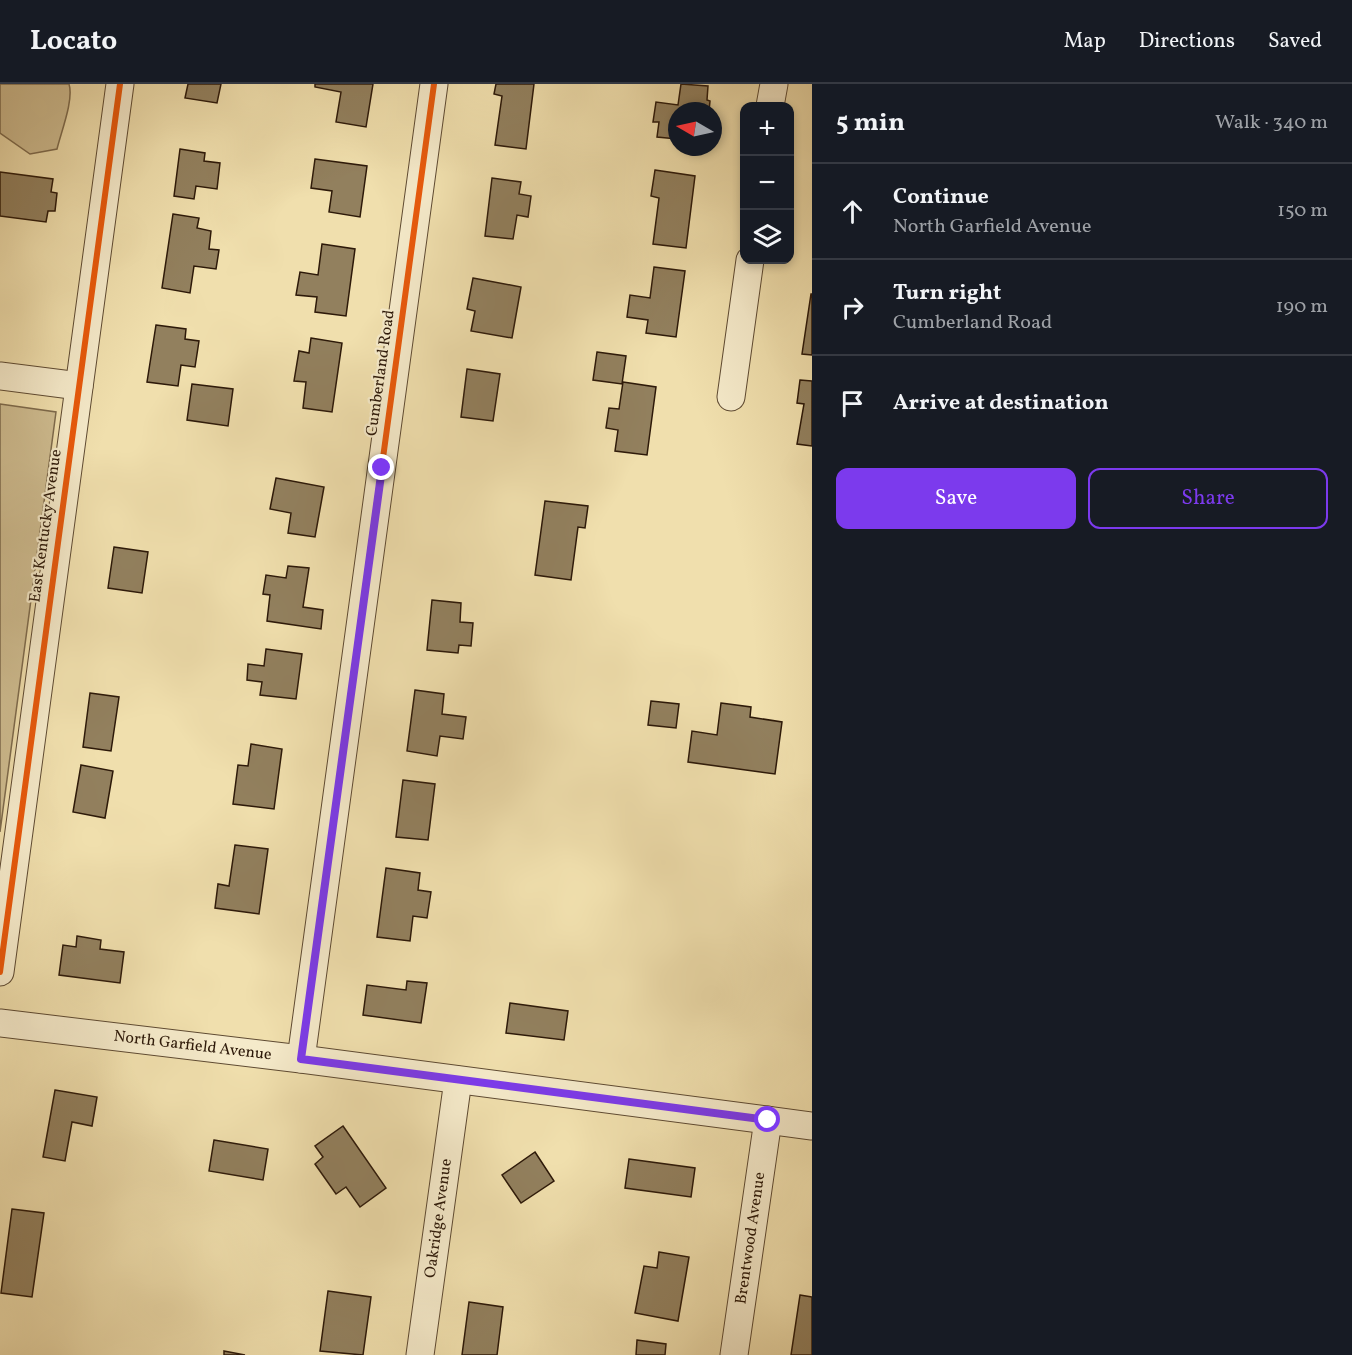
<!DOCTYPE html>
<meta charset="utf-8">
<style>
body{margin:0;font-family:Vollkorn,serif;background:#242831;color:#f1f3f6}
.controls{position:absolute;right:18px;top:18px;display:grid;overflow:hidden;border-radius:12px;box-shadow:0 3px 9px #0003}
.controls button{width:54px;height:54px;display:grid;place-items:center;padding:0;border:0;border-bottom:2px solid #363941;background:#171b24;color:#f1f3f6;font:30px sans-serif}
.compass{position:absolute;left:668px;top:18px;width:54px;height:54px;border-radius:50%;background:#171b24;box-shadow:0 3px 9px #0003;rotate:279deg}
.stop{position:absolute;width:18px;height:18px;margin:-14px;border:4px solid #7c3aed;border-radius:50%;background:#fff}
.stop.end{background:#7c3aed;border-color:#fff;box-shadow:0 2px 6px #0008}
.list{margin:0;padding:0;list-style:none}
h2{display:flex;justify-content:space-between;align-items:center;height:78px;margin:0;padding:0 24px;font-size:26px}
h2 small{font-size:20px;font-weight:400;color:#9ea1a6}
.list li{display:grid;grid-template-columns:39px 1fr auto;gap:18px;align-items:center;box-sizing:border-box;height:96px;padding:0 24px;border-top:2px solid #363941}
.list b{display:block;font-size:22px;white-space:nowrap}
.list p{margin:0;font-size:20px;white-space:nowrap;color:#9ea1a6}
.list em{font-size:20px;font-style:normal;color:#9ea1a6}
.actions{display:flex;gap:12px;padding:18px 24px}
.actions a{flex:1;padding:14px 0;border:2px solid #7c3aed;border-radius:12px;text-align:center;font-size:21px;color:#7c3aed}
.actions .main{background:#7c3aed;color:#fff}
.icon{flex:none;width:33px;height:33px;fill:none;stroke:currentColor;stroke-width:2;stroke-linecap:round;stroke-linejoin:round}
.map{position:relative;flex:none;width:812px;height:1271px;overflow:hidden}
header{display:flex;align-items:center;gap:36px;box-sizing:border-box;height:84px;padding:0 30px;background:#171b24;border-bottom:2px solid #363941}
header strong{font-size:28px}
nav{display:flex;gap:33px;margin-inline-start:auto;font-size:21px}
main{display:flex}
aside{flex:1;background:#171b24}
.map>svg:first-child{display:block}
.green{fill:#cfbd91;stroke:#7e6b4d;stroke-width:1.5}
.building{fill:#92805e;stroke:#2d1909;stroke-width:1.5}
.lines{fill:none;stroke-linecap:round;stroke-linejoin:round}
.minor-casing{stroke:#5e4a32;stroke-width:29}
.minor{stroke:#f5eaca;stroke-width:27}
.cycleway-casing{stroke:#f5eaca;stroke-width:10}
.cycleway{stroke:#e8590c;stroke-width:6}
.route{stroke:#7c3aed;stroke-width:8}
.labels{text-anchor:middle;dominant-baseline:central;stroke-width:4.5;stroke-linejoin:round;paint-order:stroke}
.street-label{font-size:16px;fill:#2d1909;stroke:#f5eaca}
</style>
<header>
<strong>Locato</strong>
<nav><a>Map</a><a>Directions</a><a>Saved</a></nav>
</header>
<main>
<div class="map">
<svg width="812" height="1271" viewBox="0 0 812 1271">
<rect width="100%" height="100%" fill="#f0dfad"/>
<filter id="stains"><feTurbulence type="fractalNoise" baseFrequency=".00333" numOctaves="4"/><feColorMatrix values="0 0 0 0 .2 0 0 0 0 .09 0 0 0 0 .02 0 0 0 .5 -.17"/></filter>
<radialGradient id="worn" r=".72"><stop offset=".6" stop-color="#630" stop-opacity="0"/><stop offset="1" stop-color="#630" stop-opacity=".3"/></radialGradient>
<g class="green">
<path d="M0,0H69C74,16 61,48 57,65L30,70L0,49Z"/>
<path d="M0,320L56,328L0,748Z"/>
</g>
<g class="building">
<path d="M188,0H221L217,19L185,14Z"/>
<path d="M315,0H373L366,43L336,38L341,8L315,3Z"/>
<path d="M496,0H534L526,65L495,61L502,12L494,10Z"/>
<path d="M681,0L708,2L707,16L710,17L709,27H677V55L657,53L659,38H653L656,18L678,21Z"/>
<path d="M180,65L205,69L204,77L220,79L217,105L196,102L194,115L174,112Z"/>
<path d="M315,75L367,82L360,133L329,128L332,107L311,104Z"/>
<path d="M655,86L695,92L686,164L653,160L659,114L651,112Z"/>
<path d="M0,88L53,95L51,108L57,109L55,127H48L46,138L0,132Z"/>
<path d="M492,94L521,98L519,110L531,112L528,133L517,131L513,155L485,152Z"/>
<path d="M173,130L199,134L197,144L211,147L209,165L219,166L216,185L194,182L190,209L162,204Z"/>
<path d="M322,160L355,165L346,232L315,228L317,213L296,211L300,188L318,191Z"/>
<path d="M654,183L685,187L676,253L646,249L648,236L627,233L630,211L650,214Z"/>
<path d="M473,194L521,203L512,254L471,247L475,227L467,225Z"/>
<path d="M811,210H812V271L802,270Z"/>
<path d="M156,241L186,245L185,255L199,257L195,283L181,281L178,302L147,298Z"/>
<path d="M311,254L342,259L332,328L303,324L306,298L294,297L299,267L309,269Z"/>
<path d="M597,268L626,272L622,300L593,296Z"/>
<path d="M467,285L500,290L493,337L461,333Z"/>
<path d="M800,296L812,297V362L797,360L804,320L797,319Z"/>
<path d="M623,298L656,303L647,371L615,367L618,346L606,344L609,324L619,325Z"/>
<path d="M192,300L233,305L228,342L187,336Z"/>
<path d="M276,394L324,403L315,453L288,449L291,429L270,425Z"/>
<path d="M545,417L588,422L585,444L578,443L571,496L535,491Z"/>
<path d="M114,463L148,468L142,509L108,504Z"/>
<path d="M288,482L309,484L303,523L323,526L321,545L267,537L270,511L263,510L266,491L286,494Z"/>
<path d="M432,516L461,519L460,538L473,539L471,562L459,561L458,569L427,566Z"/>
<path d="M266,565L302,570L296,615L260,611L262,598L247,596L248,580L264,582Z"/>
<path d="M415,606L444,610L442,630L466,633L463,655L440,652L437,672L407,667Z"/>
<path d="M90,609L119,613L111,667L83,663Z"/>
<path d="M651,617L679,620L676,644L648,641Z"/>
<path d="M721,619L751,623L750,633L782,638L775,690L688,678L692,647L717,651Z"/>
<path d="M251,660L282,665L274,725L233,720L238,681L248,682Z"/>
<path d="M81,681L113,687L105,734L73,728Z"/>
<path d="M403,696L435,700L428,756L396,753Z"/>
<path d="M235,761L268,765L259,830L215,824L218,800L229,802Z"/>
<path d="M386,784L420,789L418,806L431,808L427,834L413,832L410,857L377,853Z"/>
<path d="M77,852L101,856L100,865L124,868L120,899L59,891L63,861L76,863Z"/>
<path d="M407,897L427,899L421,939L363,931L367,901L406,906Z"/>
<path d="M510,919L568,927L564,956L506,949Z"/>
<path d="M55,1006L97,1013L92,1042L72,1038L65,1077L43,1073Z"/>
<path d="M343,1042L386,1104L360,1123L346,1103L336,1110L315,1080L323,1073L315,1062Z"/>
<path d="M214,1056L268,1065L263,1096L209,1087Z"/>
<path d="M535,1068L554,1097L521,1119L502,1091Z"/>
<path d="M629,1075L695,1084L691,1113L625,1104Z"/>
<path d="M12,1125L44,1129L32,1213L1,1209Z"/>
<path d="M659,1168L689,1173L678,1237L635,1229L644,1182L657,1184Z"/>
<path d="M328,1207L371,1213L363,1271L320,1267Z"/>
<path d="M800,1211L812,1213V1271H791Z"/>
<path d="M469,1218L503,1223L497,1271H462Z"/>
<path d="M637,1256L666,1260L665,1271H636Z"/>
<path d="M224,1267L245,1271H224Z"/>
</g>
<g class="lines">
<g class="minor-casing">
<g id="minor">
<path d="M770,22L774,0"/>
<path d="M0,292L79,302"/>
<path d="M731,313L750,176"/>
<path d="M0,888L120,0"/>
<path id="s1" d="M0,939L301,975L812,1042"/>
<path d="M301,975L434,0"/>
<path id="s2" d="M420,1271L458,996"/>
<path id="s3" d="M734,1271L768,1036"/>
</g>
</g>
<use href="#minor" class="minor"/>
<g class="cycleway-casing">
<g id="cycleway">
<path d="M0,888L120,0"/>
<path d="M301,975L434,0"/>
</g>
</g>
<use href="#cycleway" class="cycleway"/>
</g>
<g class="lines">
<path class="route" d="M382,384L301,975L768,1036"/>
</g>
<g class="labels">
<g class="street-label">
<text transform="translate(381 289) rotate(-82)">Cumberland Road</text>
<text transform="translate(46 442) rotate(-82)">East Kentucky Avenue</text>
<text stroke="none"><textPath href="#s1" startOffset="194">North Garfield Avenue</textPath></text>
<text stroke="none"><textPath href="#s2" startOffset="138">Oakridge Avenue</textPath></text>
<text stroke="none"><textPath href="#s3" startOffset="118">Brentwood Avenue</textPath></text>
</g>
</g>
<rect width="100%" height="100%" filter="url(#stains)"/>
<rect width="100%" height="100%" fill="url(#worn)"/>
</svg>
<div class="controls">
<button>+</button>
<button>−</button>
<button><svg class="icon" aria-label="layers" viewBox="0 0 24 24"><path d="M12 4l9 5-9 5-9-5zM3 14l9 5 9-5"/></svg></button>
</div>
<svg class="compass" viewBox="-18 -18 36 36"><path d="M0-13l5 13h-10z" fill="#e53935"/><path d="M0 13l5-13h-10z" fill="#9ea1a6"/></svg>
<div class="stop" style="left:768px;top:1036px"></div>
<div class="stop end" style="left:382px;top:384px"></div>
</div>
<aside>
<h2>5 min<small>Walk · 340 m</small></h2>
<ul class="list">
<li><svg class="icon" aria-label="ahead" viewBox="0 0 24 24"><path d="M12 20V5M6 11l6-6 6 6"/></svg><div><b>Continue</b><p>North Garfield Avenue</p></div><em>150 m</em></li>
<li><svg class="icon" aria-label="right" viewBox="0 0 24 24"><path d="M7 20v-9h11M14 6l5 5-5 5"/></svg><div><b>Turn right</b><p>Cumberland Road</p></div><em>190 m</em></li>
<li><svg class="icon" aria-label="arrive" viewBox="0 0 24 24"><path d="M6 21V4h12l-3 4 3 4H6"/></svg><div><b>Arrive at destination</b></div></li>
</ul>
<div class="actions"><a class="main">Save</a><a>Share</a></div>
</aside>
</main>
